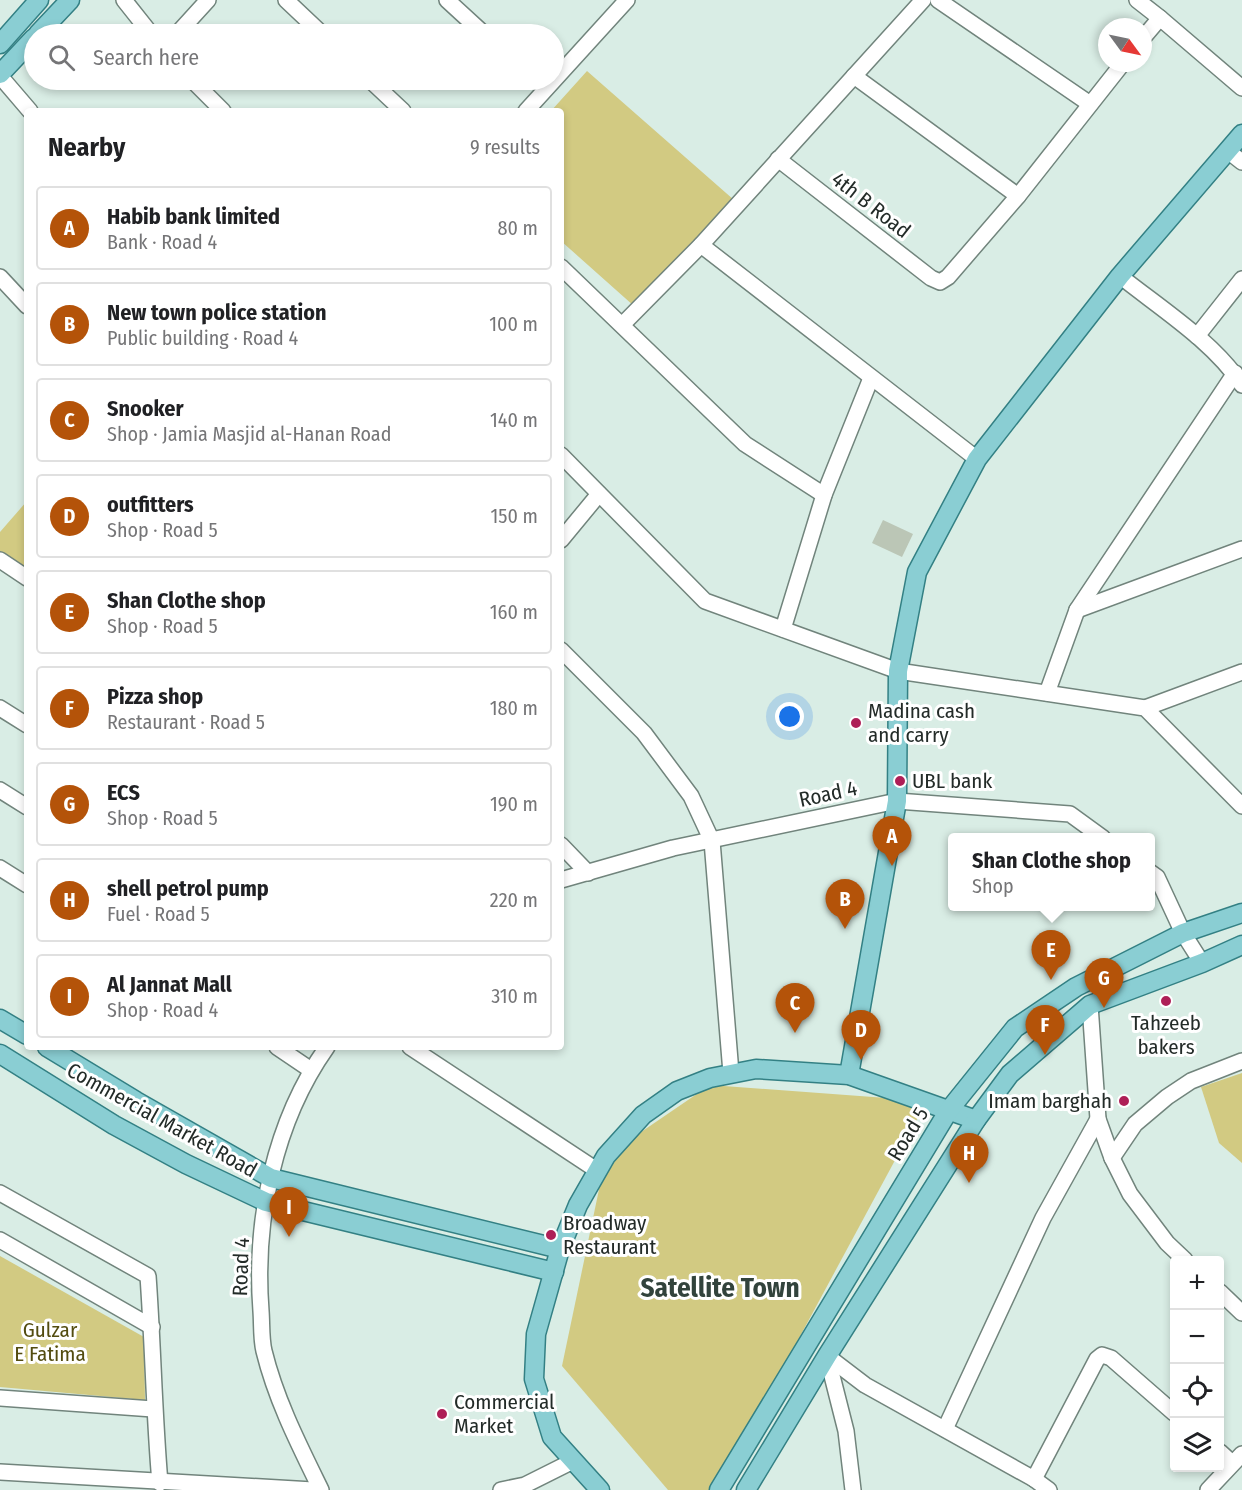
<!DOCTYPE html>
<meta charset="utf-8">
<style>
body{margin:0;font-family:"Fira Sans Condensed",sans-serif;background:#f6f6f6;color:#202124}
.controls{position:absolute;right:18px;bottom:18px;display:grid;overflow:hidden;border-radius:6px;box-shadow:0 3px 9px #0003}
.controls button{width:54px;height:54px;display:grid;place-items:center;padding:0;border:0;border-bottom:2px solid #e0e0e0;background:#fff;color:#202124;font:30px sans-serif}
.compass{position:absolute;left:1098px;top:18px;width:54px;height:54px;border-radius:50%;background:#fff;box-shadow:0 3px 9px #0003;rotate:123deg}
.you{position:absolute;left:790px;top:717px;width:21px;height:21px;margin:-15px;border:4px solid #fff;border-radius:50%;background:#1a73e8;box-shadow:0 0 0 9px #1a73e833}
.badge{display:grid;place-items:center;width:39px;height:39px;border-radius:50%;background:#b45309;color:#fff;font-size:20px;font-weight:700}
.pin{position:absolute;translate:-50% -50px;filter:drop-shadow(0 2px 3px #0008)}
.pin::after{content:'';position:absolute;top:32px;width:21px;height:18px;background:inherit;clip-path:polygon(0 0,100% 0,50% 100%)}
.popup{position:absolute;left:948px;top:833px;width:207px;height:78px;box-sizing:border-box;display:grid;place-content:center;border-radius:6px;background:#fff;filter:drop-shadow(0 2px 4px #0005);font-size:20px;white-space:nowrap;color:#757577}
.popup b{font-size:22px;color:#202124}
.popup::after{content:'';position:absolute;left:50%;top:100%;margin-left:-12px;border:12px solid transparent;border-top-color:#fff}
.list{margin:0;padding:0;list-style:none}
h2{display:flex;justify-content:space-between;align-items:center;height:78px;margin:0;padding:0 24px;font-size:26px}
h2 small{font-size:20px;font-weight:400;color:#757577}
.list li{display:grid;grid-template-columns:39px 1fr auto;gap:18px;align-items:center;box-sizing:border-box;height:84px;margin:0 12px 12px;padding:0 12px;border:2px solid #e0e0e0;border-radius:6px}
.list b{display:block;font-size:22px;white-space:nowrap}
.list p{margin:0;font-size:20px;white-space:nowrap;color:#757577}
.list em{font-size:20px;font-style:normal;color:#757577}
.icon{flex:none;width:33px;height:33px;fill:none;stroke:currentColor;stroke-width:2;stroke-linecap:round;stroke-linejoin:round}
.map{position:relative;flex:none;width:1242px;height:1490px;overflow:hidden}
.search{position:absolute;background:#fff;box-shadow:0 3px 9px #0003;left:24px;top:24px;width:540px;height:66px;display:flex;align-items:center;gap:15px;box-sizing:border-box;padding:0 21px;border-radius:33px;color:#757577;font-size:22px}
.panel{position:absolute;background:#fff;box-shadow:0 3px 9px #0003;left:24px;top:108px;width:540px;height:942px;border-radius:6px}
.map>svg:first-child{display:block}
.green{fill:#d2ca82}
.building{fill:#bbc6b6}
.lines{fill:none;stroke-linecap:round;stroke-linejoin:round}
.minor-casing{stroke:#71847c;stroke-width:18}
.major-casing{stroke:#338084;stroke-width:21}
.minor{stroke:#fff;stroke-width:15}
.major{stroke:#8aced3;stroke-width:18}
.poi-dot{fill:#ae1f57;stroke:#fff;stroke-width:2}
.labels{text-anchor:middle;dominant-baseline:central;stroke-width:6;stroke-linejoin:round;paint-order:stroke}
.street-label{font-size:21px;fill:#232b28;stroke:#fff}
.poi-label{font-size:21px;fill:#232b28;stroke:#fff;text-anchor:start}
.park-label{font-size:21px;fill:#534c10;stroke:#fff}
.district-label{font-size:27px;font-weight:bold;fill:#32433c;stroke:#fff}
</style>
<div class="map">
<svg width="1242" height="1490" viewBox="0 0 1242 1490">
<rect width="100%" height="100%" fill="#d9ede5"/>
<g class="green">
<path d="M587,71L734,200L634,306L561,241V111H551Z"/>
<path d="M27,501V578L0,560V532Z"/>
<path d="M1242,1073V1163L1219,1143L1201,1087Z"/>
<path d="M710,1085L927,1101L717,1490H668L562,1366L606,1156Z"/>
<path d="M0,1256L144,1337L145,1400L0,1387Z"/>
</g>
<path class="building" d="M883,520L913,534L902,557L872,543Z"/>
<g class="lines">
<g class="minor-casing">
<g id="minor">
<path d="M124,0L151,34"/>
<path d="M286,0L322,34"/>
<path d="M447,0L484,34"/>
<path d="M938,0L1090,104"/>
<path d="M1137,0L1160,18"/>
<path d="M177,34L208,0"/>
<path d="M1143,38L1160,18L1242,88"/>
<path d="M0,76L30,111"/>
<path d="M854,76L1018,196"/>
<path d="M192,80L223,111"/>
<path d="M370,80L403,111"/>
<path d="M526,111L627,0"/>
<path d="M1228,151L1242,162"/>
<path d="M778,159L931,278L940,282L948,277L1018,196L1123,63"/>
<path d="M701,245L977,459"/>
<path d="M561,267L745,444L824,495"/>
<path d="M1120,276C1160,308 1214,342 1242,385"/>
<path d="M0,277L27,306"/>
<path d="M623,324L701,245L923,0"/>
<path d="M1197,336L1242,279"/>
<path d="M561,455L705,601L898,671L1145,708L1242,806"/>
<path d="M561,540L599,494"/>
<path d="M0,560L27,578"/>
<path d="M1077,610L1242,549"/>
<path d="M783,629L824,495L871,378"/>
<path d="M561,650L644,733L691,796L712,841L731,1073"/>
<path d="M1047,693L1077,610L1235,373"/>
<path d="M0,708L27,725"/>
<path d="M1145,708L1242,672"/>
<path d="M0,790L27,807"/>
<path d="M561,845L588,873"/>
<path d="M0,868L27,885"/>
<path d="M1150,872L1157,877L1183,933L1202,963"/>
<path d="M561,880L673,848L897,801L1070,814L1103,838"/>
<path d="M1090,1005L1098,1119L1112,1158L1130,1194L1167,1243L1185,1260"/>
<path d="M277,1047L311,1070"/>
<path d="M410,1047L598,1171"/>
<path d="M1112,1158L1135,1124L1167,1097L1191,1081L1242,1061"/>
<path d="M0,1193L148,1276C153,1345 154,1414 160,1483"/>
<path d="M0,1240L152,1327"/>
<path d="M1220,1292L1242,1313"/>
<path d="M827,1356L865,1385L1034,1479L1049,1490"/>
<path d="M827,1356L846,1431L853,1490"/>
<path d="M0,1398L153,1409"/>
<path d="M945,1429L1043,1218L1098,1119"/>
<path d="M1220,1452L1232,1463"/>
<path d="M0,1472L313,1490"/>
<path d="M1034,1479L1097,1359L1102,1355L1111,1358L1174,1413"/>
<path d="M321,1490C299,1445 276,1400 264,1351C261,1339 262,1324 261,1311C254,1220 274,1122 327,1047"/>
<path d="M501,1490L525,1485L573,1461"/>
<path d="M1208,1490L1242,1454"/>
</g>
</g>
<g class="major-casing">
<g id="major">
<path d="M38,34L70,0"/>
<path d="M0,44L39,0"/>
<path d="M0,74L34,38"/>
<path d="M0,1019L27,1035"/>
<path d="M47,1047L136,1101L271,1178L560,1249"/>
<path d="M0,1054L114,1125L186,1164L266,1202L554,1272"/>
<path d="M849,1075L897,801L898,671L917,572L977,459L1120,276L1242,134"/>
<path d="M600,1490L552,1437L534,1379L536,1334L560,1249L578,1205L606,1156L643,1115L677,1091L710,1078L756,1069L849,1075L976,1120"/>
<path d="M719,1490L949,1110L1015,1028L1076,987L1183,933L1242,913"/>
<path d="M746,1490L827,1356L976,1120L1010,1074L1090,1005L1202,963L1242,945"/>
</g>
</g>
<use href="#minor" class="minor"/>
<use href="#major" class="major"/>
</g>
<g class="poi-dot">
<circle cx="856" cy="723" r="6"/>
<circle cx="900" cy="781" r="6"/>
<circle cx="1166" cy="1001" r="6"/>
<circle cx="1124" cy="1101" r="6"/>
<circle cx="551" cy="1235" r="6"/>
<circle cx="442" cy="1414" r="6"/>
</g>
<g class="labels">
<g class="street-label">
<text transform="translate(871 205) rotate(38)">4th B Road</text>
<text transform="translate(828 794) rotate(-12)">Road 4</text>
<text transform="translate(162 1120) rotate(29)">Commercial Market Road</text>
<text transform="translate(908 1134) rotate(-59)">Road 5</text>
<text transform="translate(241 1267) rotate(-88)">Road 4</text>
</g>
<g class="poi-label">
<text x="868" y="711">Madina cash<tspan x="868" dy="24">and carry</tspan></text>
<text x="912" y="781">UBL bank</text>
<text x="1166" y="1023" text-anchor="middle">Tahzeeb<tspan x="1166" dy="24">bakers</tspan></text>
<text x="1112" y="1101" text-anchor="end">Imam barghah</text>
<text x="563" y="1223">Broadway<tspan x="563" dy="24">Restaurant</tspan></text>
<text x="454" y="1402">Commercial<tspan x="454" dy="24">Market</tspan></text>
</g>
<g class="park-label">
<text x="50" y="1330">Gulzar<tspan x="50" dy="24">E Fatima</tspan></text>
</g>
<g class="district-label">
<text x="720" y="1288">Satellite Town</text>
</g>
</g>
</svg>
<div class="controls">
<button>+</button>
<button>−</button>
<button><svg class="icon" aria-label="locate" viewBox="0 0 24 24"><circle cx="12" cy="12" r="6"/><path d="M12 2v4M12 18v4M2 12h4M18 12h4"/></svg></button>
<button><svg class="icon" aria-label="layers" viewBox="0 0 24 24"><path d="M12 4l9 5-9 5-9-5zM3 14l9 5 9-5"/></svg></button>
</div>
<svg class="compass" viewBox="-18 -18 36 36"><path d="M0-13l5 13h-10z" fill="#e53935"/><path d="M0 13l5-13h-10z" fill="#757577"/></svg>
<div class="you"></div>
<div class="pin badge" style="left:892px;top:866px">A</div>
<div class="pin badge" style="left:845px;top:929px">B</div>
<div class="pin badge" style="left:795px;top:1033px">C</div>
<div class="pin badge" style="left:861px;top:1060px">D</div>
<div class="pin badge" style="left:1051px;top:980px">E</div>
<div class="popup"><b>Shan Clothe shop</b>Shop</div>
<div class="pin badge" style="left:1045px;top:1055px">F</div>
<div class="pin badge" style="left:1104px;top:1008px">G</div>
<div class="pin badge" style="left:969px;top:1183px">H</div>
<div class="pin badge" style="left:289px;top:1237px">I</div>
<div class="search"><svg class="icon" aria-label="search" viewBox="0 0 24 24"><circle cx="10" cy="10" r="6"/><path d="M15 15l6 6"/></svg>Search here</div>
<section class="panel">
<h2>Nearby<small>9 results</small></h2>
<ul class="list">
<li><span class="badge">A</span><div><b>Habib bank limited</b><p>Bank · Road 4</p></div><em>80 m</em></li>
<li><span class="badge">B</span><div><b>New town police station</b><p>Public building · Road 4</p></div><em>100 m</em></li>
<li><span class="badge">C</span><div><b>Snooker</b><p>Shop · Jamia Masjid al-Hanan Road</p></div><em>140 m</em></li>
<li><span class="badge">D</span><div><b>outfitters</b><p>Shop · Road 5</p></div><em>150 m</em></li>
<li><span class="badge">E</span><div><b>Shan Clothe shop</b><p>Shop · Road 5</p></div><em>160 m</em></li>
<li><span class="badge">F</span><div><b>Pizza shop</b><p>Restaurant · Road 5</p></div><em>180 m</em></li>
<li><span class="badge">G</span><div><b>ECS</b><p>Shop · Road 5</p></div><em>190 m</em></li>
<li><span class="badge">H</span><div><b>shell petrol pump</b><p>Fuel · Road 5</p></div><em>220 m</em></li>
<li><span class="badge">I</span><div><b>Al Jannat Mall</b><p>Shop · Road 4</p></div><em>310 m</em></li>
</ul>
</section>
</div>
